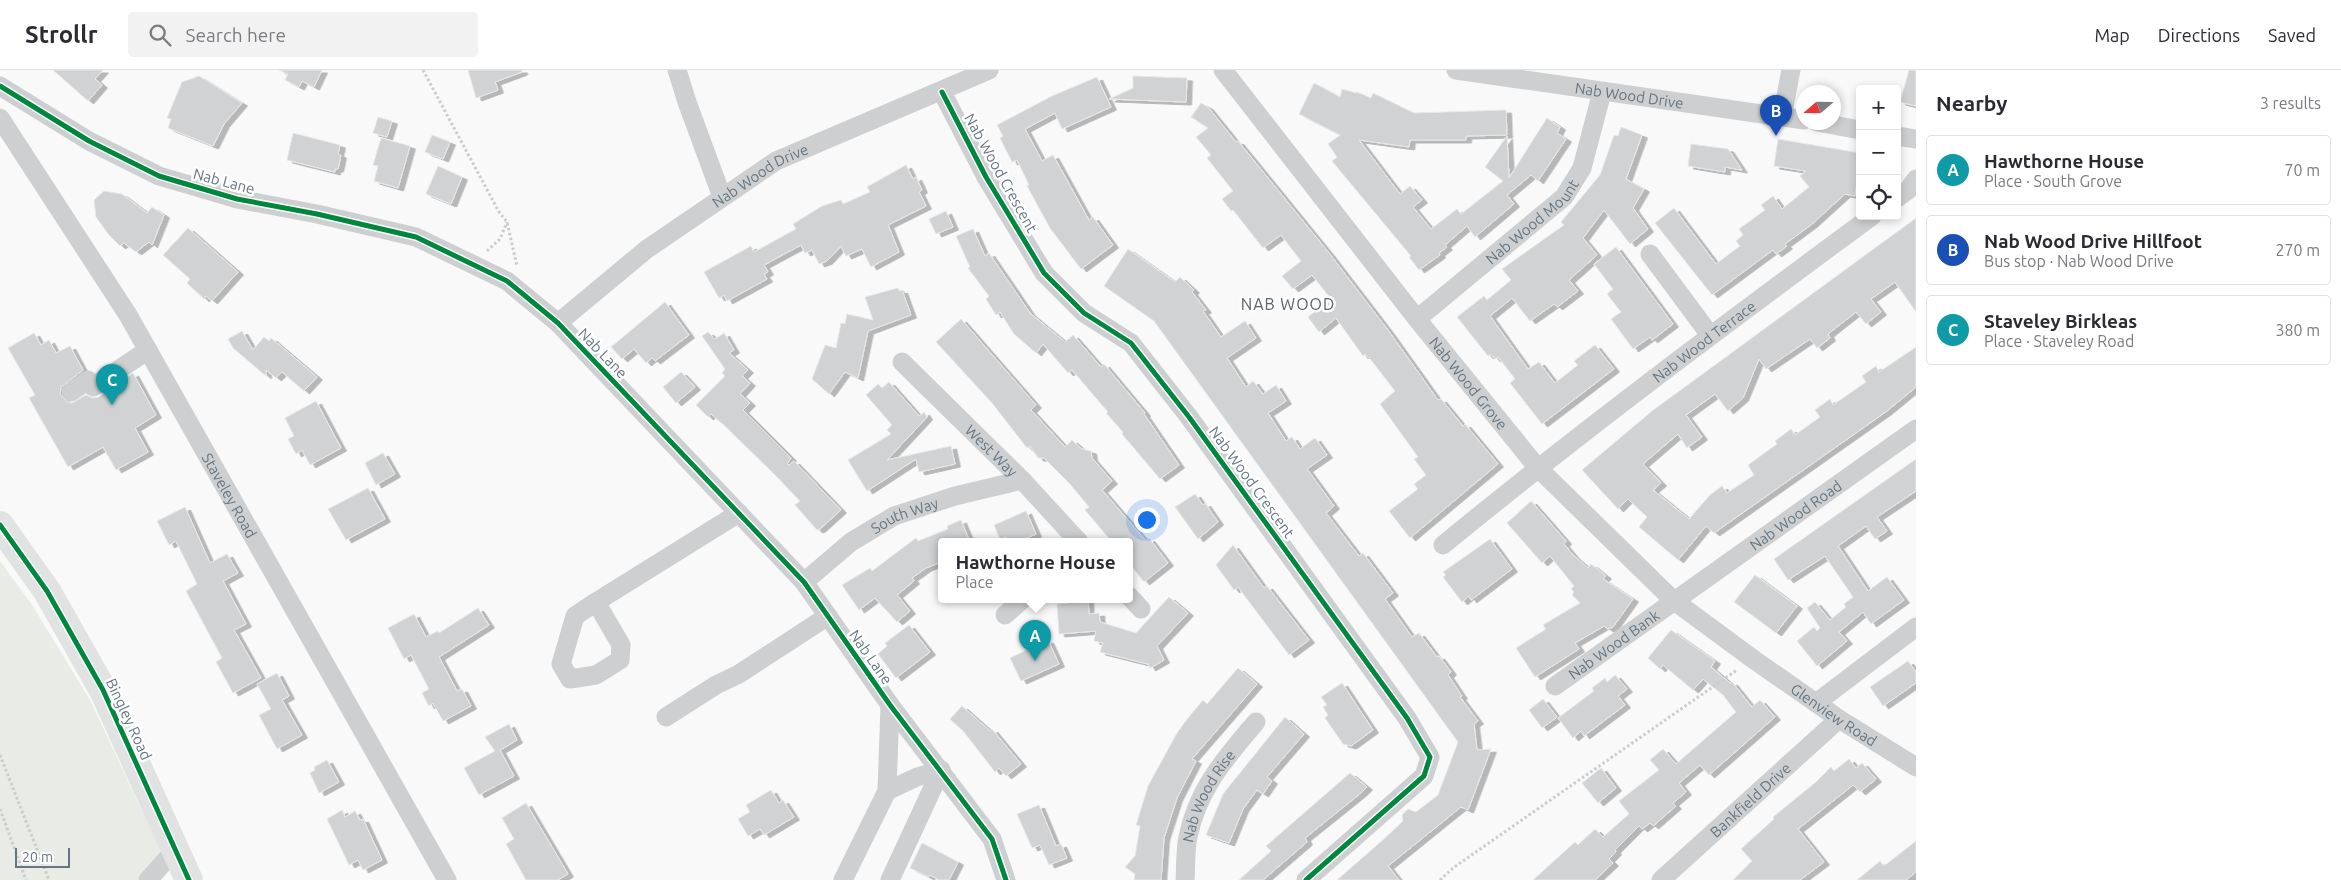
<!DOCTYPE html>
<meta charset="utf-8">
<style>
body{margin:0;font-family:Ubuntu,sans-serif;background:#f2f2f3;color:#2b2b33}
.controls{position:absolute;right:15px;top:15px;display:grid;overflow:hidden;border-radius:5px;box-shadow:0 2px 8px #0003}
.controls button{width:45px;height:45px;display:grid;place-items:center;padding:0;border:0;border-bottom:1px solid #e1e1e2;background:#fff;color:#2b2b33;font:25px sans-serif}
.compass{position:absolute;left:1796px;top:15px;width:45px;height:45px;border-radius:50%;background:#fff;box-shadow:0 2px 8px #0003;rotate:250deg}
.scale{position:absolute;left:15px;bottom:12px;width:55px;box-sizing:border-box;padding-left:5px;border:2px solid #657683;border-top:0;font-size:14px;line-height:18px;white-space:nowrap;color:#657683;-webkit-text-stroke:4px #fff;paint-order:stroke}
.you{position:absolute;left:1146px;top:449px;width:18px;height:18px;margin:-12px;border:4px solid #fff;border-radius:50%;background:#1a73e8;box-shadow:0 0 0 8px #1a73e833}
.badge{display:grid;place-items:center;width:32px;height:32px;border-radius:50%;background:#5c6169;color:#fff;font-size:16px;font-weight:700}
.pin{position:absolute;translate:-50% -41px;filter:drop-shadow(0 1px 2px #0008)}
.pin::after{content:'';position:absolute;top:26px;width:18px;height:15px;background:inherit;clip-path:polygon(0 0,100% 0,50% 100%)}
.popup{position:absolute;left:938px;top:468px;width:195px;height:65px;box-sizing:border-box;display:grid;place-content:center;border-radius:5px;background:#fff;filter:drop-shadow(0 1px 4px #0005);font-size:16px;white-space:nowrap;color:#7c7c81}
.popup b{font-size:19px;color:#2b2b33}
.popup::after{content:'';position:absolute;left:50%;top:100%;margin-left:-10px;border:10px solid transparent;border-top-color:#fff}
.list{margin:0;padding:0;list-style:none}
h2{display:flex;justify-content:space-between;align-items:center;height:65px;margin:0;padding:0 20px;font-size:21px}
h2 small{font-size:16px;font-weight:400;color:#7c7c81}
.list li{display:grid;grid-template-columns:32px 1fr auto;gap:15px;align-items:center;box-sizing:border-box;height:70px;margin:0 10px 10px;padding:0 10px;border:1px solid #e1e1e2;border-radius:5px}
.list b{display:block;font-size:19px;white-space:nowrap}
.list p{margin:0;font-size:16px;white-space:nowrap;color:#7c7c81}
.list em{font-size:16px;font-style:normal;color:#7c7c81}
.icon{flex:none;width:28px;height:28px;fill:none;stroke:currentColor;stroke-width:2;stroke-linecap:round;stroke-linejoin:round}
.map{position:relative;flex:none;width:1916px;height:810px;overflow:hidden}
header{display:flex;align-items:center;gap:30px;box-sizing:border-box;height:70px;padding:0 25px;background:#fff;border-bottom:1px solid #e1e1e2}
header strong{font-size:24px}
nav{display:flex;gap:28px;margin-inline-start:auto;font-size:18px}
.search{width:350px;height:45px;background:#f2f2f3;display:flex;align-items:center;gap:12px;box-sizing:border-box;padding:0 18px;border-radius:5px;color:#7c7c81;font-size:19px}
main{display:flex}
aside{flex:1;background:#fff}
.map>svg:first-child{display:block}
.green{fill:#e8ebe6}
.building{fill:#d0d2d3;stroke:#e8e8e8;filter:url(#shadow)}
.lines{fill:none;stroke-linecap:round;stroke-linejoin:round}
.path{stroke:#cbcccd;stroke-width:3;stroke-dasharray:2.5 2.5;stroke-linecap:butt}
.minor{stroke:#cecfd0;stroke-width:19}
.highway{stroke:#e1e2e2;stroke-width:28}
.cycleway-casing{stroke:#fff;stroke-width:8}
.cycleway{stroke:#00873e;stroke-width:5}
.labels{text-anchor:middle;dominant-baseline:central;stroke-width:5;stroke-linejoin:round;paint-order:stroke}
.street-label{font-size:15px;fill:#657683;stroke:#fff}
.neighbourhood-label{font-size:16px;letter-spacing:1px;fill:#57646e;stroke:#fff}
</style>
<header>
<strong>Strollr</strong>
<div class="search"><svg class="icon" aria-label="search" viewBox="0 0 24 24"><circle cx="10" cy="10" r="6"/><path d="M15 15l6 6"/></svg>Search here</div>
<nav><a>Map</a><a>Directions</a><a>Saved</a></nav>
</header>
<main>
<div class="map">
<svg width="1916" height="810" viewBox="0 0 1916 810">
<defs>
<filter id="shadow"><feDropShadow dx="5.5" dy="3" stdDeviation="0" flood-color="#0004"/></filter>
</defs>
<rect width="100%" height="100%" fill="#f9f9f9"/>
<path class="green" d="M0,491L32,535L90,630L161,781L148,810H0Z"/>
<g class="building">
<path d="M53,0H103L95,9L102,15L88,31Z"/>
<path d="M279,0H322L314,17L302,11L299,17L285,10L288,4Z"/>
<path d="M468,0H522V2L495,12L498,20L476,28Z"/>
<path d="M1909,0H1916V36L1900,32Z"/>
<path d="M199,6L242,33L224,54L213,76L168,58L171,49L167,48L182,12Z"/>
<path d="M1133,6L1187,8L1186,32L1109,29L1133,18Z"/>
<path d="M1097,7L1111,37L1062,59L1055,43L1025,59L1042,91L1053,85L1089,150L1093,147L1113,175L1081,199L1050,158L1027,116L1029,115L1017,90L1012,92L1000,68L1003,66L997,55L1052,26Z"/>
<path d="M1314,13L1340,27L1342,19L1356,23L1357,22L1371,28L1373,23L1414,43L1506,40L1507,65L1466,66V70H1410L1409,77L1359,70L1400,124L1410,116L1422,130L1413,137L1431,159L1457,139L1461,144L1503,111L1485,97L1507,66L1509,108L1547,48L1560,57L1557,63L1566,69L1538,111L1531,105L1507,125L1514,134L1475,167L1467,156L1445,175L1447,177L1439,183L1440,185L1419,200L1409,187L1411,186L1332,91L1337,87L1328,74L1340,65L1299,44Z"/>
<path d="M1201,33L1208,37L1236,72L1238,71L1329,183L1388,260L1438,330L1441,329L1463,356L1465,354L1498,394L1410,468L1389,441L1418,419L1414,414L1426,405L1414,389L1418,387L1380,334L1395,321L1371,290L1365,284L1363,286L1336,248L1319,262L1308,247L1331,229L1312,205L1293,219L1282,206L1301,191L1281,165L1263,178L1233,140L1231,141L1222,129L1233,121L1207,88L1211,85L1196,67L1208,58L1191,47Z"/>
<path d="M378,47L392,51L387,67L373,63Z"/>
<path d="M1621,57L1642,65L1626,109L1644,119L1633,138L1648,159L1630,174L1604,140L1583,168L1597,185L1569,210L1578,221L1557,237L1554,234L1530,251L1512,228L1490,246L1528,299L1539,292L1555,313L1578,295L1574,291L1595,275L1614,299L1542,354L1510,313L1515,309L1498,287L1495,289L1491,284L1488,286L1457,247L1484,226L1487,230L1511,210L1502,199L1564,155L1561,152L1600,105L1614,65L1618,66Z"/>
<path d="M293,63L340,75L338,84L341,85L338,99H335V102L287,90Z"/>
<path d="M432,65L450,72L443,89L425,82Z"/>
<path d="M381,68L410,76L398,118L374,111L378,96L373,95Z"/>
<path d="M1778,69L1860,83L1855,126L1845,124L1812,154L1785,174L1787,176L1776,184L1773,180L1712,225L1655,153L1674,138L1716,194L1740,176L1736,171L1743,165L1739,159L1765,140L1761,135L1773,126L1782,139L1809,117L1800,106L1806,101L1774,96Z"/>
<path d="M1691,74L1728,79L1742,100L1725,97V102L1688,96Z"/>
<path d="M906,95L913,109L916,107L922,120L919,122L926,136L888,155L899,182L871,197L862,179L846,186L841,176L827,191L819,194L812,180L805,183L801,175L764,195L768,202L764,204L767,209L727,231L724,225L719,228L704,202L751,176L754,182L796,159L793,154L822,136L841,130L843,134L870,122L867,117Z"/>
<path d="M438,96L462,107L451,134L426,124Z"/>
<path d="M104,121L122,124L147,143L152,137L164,145L152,175L149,172L136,182L124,173L120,176L109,165L96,147L94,130Z"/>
<path d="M946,141L953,157L936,164L929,149Z"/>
<path d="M1916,148V242L1895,212L1871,229L1881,242L1866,254L1856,242L1828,264L1830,268L1817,278L1810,269L1766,299L1759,289L1743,328L1728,341L1715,324L1686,345L1702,367L1687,378L1678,364L1643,394L1661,413L1653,420L1689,449L1710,425L1722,416L1727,423L1754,405L1748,395L1777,374L1775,371L1791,359L1795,365L1820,347L1815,340L1830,329L1833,335L1866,312L1862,306L1876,296L1879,302L1916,277V317L1887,341L1714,463L1706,456L1678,490L1639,457L1647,447L1628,429L1618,439L1582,400L1652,341Z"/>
<path d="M188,158L238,202L212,231L206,226L204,229L187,213L190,209L163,185Z"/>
<path d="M973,159L985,186L989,183L1030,243L1065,272L1073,265L1101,297L1104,294L1145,343L1144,344L1179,395L1160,409L1122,364L1123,362L1106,343L1108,342L1072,300L1068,303L1043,274L1036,283L1014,264L1000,242L996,245L986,229L989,226L968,198L970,197L956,166Z"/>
<path d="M1616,177L1673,254L1652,270L1650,267L1633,279L1611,249L1621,242L1607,224L1613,219L1594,194Z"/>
<path d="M1128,179L1175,212L1180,207L1194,220L1192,222L1206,240L1203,241L1221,267L1245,251L1256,268L1227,288L1246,317L1253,311L1263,324L1276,315L1286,331L1268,343L1286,371L1292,367L1300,379L1315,368L1327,385L1307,399L1334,436L1326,443L1359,486L1363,483L1393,523L1385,529L1412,567L1419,563L1437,587L1439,586L1451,602L1448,605L1462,626L1460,627L1478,651L1474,654L1477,680L1491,679L1468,740L1461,737L1388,796L1399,810H1337L1384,769L1403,751L1402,745L1408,739L1416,742L1438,725L1458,672L1154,251L1104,216Z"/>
<path d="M898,218L899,221L902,220L911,245L868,261L858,308L845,302L829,324L812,309L825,275L836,278L841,253L845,254L847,244L873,250L865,227Z"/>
<path d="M665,232L689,265L655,291L652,288L646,293L634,279L622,289L611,277Z"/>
<path d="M961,249L1036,335L1031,340L1065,377L1072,370L1082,379L1091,381L1092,388L1112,411L1102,420L1146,471L1149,468L1168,493L1144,512L1129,493V472H1112L1085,440L1089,437L1070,414L1044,388H1038L1030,376L1027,378L992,333L936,272Z"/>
<path d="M242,261L253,280L264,267L269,271L271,268L317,307L304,321L282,302L276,308L266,300V306L233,278L228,269Z"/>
<path d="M708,262L715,269L724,263L734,280L729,283L748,300L742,306L750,313L740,324L750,333L743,340L791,388L787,394L789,395L794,391L841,440L820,459L817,460L795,435L800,431L775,405L726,357L711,344L708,347L696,335L725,306L722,303L725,299L702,266Z"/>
<path d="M34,263L41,275L49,270L56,283L70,276L83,300L61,317L60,324L67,332L72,333L86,325L93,328L99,327L133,303L156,345L135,358L148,382L116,400L103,377L68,397L29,328L35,325L8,278Z"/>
<path d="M681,302L695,317L676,333L663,317Z"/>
<path d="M889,312L919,346L924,342L927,347L887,390L951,376L955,394L919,402L916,389L867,421L848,390L891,364L887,360L892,355L866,325L878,314L882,318Z"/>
<path d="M316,331L341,378L310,395L302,380L296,384L288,369L294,366L285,348Z"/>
<path d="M383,383L395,404L376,415L365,393Z"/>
<path d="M1916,389V421L1877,447L1887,461L1875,469L1866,456L1838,476L1868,521L1887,507L1904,530L1871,554L1863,542L1839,562L1847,571L1817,596L1797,571L1814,557L1817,561L1820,558L1807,538L1815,532L1830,550L1846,537L1844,534L1853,527L1825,486L1788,510L1774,489Z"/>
<path d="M368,418L385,449L346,470L328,439Z"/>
<path d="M1195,424L1203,435L1205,433L1218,452L1198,469L1175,437Z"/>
<path d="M1531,431L1566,471L1564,474L1574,486L1588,498L1591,494L1606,506L1603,509L1633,529L1613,557L1608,559L1604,556L1575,573L1579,579L1535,607L1516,578L1546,559L1543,555L1580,533L1572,525L1574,522L1571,519L1574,516L1550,486L1542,493L1507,453Z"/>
<path d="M185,437L210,493L227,484L238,503L223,511L246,554L234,560L261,608L233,623L216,592L222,588L186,521L197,514L176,471L169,475L157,451Z"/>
<path d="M1026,441L1036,464L1017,472H1008L1006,467L1000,469L994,455Z"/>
<path d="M961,450L970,472H941V492L926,498L912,508L914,511L897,525L910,541L897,552L875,528L859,540L842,515L870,498L872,501L916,468L918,471L948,459L947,456Z"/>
<path d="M1490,469L1512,499L1471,530L1469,526L1462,532L1443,507L1446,505L1443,502Z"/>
<path d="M1233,475L1264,518L1267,516L1309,570L1289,585L1238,517L1234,520L1216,495Z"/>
<path d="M1755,505L1797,536L1776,563L1734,532Z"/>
<path d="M1169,527L1188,543L1157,576L1164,590L1150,598L1148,594L1100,582L1103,573L1094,571L1096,561L1059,564L1057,534L1068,533V530H1088L1089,544L1099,543L1100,552L1136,563Z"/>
<path d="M478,538L489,555L439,587L457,621L462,619L471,636L443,651L433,633L429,636L422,623L429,619L411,585L404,589L388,558L414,544L426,567L438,561L439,563Z"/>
<path d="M909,555L930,582L896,608L878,584L887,576L885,573Z"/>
<path d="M1671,560L1715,591L1711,597L1730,613L1732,612L1752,637L1760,630L1775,647L1709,705L1700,695L1679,713L1686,722L1673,733L1676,736L1653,756L1650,753L1642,759L1639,756L1615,780L1616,782L1609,789L1613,793L1595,810H1533L1575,772L1578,775L1595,759L1603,767L1629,744L1619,731L1659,700L1650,690L1663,679L1676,694L1736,642L1723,625L1703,609L1693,620L1663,595L1660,599L1648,588Z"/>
<path d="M1048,570L1059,594L1021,611L1010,588Z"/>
<path d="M1908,591L1916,602V613L1883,636L1870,617Z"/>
<path d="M1238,598L1257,614L1192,689L1196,691L1177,728L1164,768L1161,810H1134L1135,804L1125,797L1135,786L1140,756L1136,755L1148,716L1177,663L1188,648L1203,630L1207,634Z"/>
<path d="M277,603L289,626L282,630L302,665L277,679L259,645L271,639L257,614Z"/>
<path d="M1615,605L1627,619L1618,626L1625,635L1584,666L1581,661L1573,668L1558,648L1594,621L1592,618L1605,608L1607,612Z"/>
<path d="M1342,613L1373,660L1351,676L1343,674L1325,648L1328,645L1323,637L1327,635L1321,627Z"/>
<path d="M1543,629L1557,647L1542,658L1529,640Z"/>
<path d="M962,636L990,661L992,659L1021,694L1006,706L999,698L995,702L964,662L950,649Z"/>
<path d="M1285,647L1304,664L1267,707L1272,711L1263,724L1257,720L1243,739L1229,773L1206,765L1223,724Z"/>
<path d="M509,654L517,670L500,680L514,706L479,725L464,698L495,681L485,667Z"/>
<path d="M1849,689L1856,698L1862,693L1876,709L1860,722L1853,715L1798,759L1824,792L1800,810H1733L1752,791L1741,779L1774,749L1773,747L1816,712L1831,697L1834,701Z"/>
<path d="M327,690L339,712L319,723L310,703L315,700L314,697Z"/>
<path d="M1601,698L1616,718L1598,733L1582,713Z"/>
<path d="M1350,703L1367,717L1361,723L1305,768L1307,772L1263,810H1239L1271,781L1266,776Z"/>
<path d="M771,720L779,733L783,730L794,747L764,765L760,759L748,766L738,749L750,742L746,735Z"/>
<path d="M526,733L568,804L558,810H526L506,774L514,769L502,748Z"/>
<path d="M1039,735L1056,776L1061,774L1067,788L1049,795L1040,775L1032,778L1017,744Z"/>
<path d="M342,740L345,747L355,741L360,750L363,749L382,790L363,800L358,790L349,795L327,749Z"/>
<path d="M1916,771V802L1906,810H1857L1880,791L1884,796Z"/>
<path d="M922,773L958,792L949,810H939L930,805L929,807L910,798Z"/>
</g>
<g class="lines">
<g class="path">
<path d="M423,0L499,142L507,152L517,196"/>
<path d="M487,181L500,169L507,152"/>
<path d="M0,685L49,810"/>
<path d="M0,739L26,810"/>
<path d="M1440,810L1453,798L1737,600"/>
</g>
<g class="minor">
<path d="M677,0L687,32L722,127"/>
<path id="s1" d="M1223,0L1417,249L1537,397L1673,530L1753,589L1839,649L1916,697"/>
<path id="s2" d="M1456,0L1804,50"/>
<path d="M0,16L89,71L159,106L237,129L317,144L416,167L507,211L558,253L804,512L890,635L992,769L1006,810"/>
<path d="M942,22L986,107L1044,203L1084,243L1131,273L1189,347L1407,648L1430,687L1424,706L1306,810"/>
<path d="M1782,47L1791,0"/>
<path id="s3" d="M0,48L128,245L447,810"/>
<path d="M1817,52L1860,60"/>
<path d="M1897,66L1916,69"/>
<path d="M1897,128L1908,120L1916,109"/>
<path d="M1650,184L1710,265"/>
<path id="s4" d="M1417,249L1564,127L1582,98L1602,22"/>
<path id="s5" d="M558,253L647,179L776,91L989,0"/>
<path id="s6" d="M902,292L1022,410L1079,472"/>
<path d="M71,322L88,310L93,317L148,280"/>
<path id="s7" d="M1443,475C1583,360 1727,253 1872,146"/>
<path id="s8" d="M804,512L851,472L894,446L955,426L1022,410"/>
<path d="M1129,526L1141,539"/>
<path d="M596,532L621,575L620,590L596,605L570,609L561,594L575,546L596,532L739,443"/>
<path d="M1005,545L1022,530"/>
<path id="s9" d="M1555,616L1916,359"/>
<path d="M1816,633L1916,557"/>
<path d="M666,647L716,615L739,604L828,546"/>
<path d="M887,721L890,635"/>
<path d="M148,810L175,780"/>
<path d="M843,810L887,721L917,707L941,700"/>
<path d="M890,810L941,700"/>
<path id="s10" d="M1185,810C1186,796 1185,781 1188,767C1198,718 1225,689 1256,652"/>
<path id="s11" d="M1661,810L1839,649"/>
</g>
<path class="highway" d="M0,455L47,521L103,620L189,810"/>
<g class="cycleway-casing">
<g id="cycleway">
<path d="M0,16L89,71L159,106L237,129L317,144L416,167L507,211L558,253L804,512L890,635L992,769L1006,810"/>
<path d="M942,22L986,107L1044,203L1084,243L1131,273L1189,347L1407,648L1430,687L1424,706L1306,810"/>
<path d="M0,455L47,521L103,620L189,810"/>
</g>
</g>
<use href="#cycleway" class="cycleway"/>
</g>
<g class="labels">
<g class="street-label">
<text stroke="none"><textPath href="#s2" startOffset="175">Nab Wood Drive</textPath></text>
<text transform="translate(1001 103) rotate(61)">Nab Wood Crescent</text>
<text stroke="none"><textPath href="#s5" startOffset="251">Nab Wood Drive</textPath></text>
<text transform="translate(224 111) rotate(15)">Nab Lane</text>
<text stroke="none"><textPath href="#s4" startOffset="151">Nab Wood Mount</textPath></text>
<text stroke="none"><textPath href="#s7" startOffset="331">Nab Wood Terrace</textPath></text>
<text transform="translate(603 283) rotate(46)">Nab Lane</text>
<text stroke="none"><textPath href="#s1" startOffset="398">Nab Wood Grove</textPath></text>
<text stroke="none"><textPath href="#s6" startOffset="126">West Way</textPath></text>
<text transform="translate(1252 412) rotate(54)">Nab Wood Crescent</text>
<text stroke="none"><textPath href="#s3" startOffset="442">Staveley Road</textPath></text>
<text stroke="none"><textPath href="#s9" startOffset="295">Nab Wood Road</textPath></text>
<text stroke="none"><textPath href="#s8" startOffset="122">South Way</textPath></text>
<text stroke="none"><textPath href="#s9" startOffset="72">Nab Wood Bank</textPath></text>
<text transform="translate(871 587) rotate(55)">Nab Lane</text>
<text stroke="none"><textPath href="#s1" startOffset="894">Glenview Road</textPath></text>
<text transform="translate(129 649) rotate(65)">Bingley Road</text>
<text stroke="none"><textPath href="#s10" startOffset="89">Nab Wood Rise</textPath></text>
<text stroke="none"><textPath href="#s11" startOffset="120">Bankfield Drive</textPath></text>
</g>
<g class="neighbourhood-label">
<text x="1288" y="234">NAB WOOD</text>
</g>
</g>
</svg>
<div class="controls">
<button>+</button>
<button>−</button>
<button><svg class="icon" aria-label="locate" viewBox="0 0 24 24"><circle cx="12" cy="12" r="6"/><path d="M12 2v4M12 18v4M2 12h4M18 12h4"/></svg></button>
</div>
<svg class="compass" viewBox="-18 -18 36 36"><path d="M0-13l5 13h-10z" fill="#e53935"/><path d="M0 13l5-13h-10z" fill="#7c7c81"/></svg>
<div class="scale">20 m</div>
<div class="you"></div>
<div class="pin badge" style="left:1035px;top:591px;background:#0f9aa8">A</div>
<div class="popup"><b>Hawthorne House</b>Place</div>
<div class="pin badge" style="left:1776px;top:66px;background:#1a4fb4">B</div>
<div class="pin badge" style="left:112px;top:335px;background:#0f9aa8">C</div>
</div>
<aside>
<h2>Nearby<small>3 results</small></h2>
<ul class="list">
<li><span class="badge" style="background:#0f9aa8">A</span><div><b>Hawthorne House</b><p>Place · South Grove</p></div><em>70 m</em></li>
<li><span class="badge" style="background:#1a4fb4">B</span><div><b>Nab Wood Drive Hillfoot</b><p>Bus stop · Nab Wood Drive</p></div><em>270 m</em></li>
<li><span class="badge" style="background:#0f9aa8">C</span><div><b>Staveley Birkleas</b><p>Place · Staveley Road</p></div><em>380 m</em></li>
</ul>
</aside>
</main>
